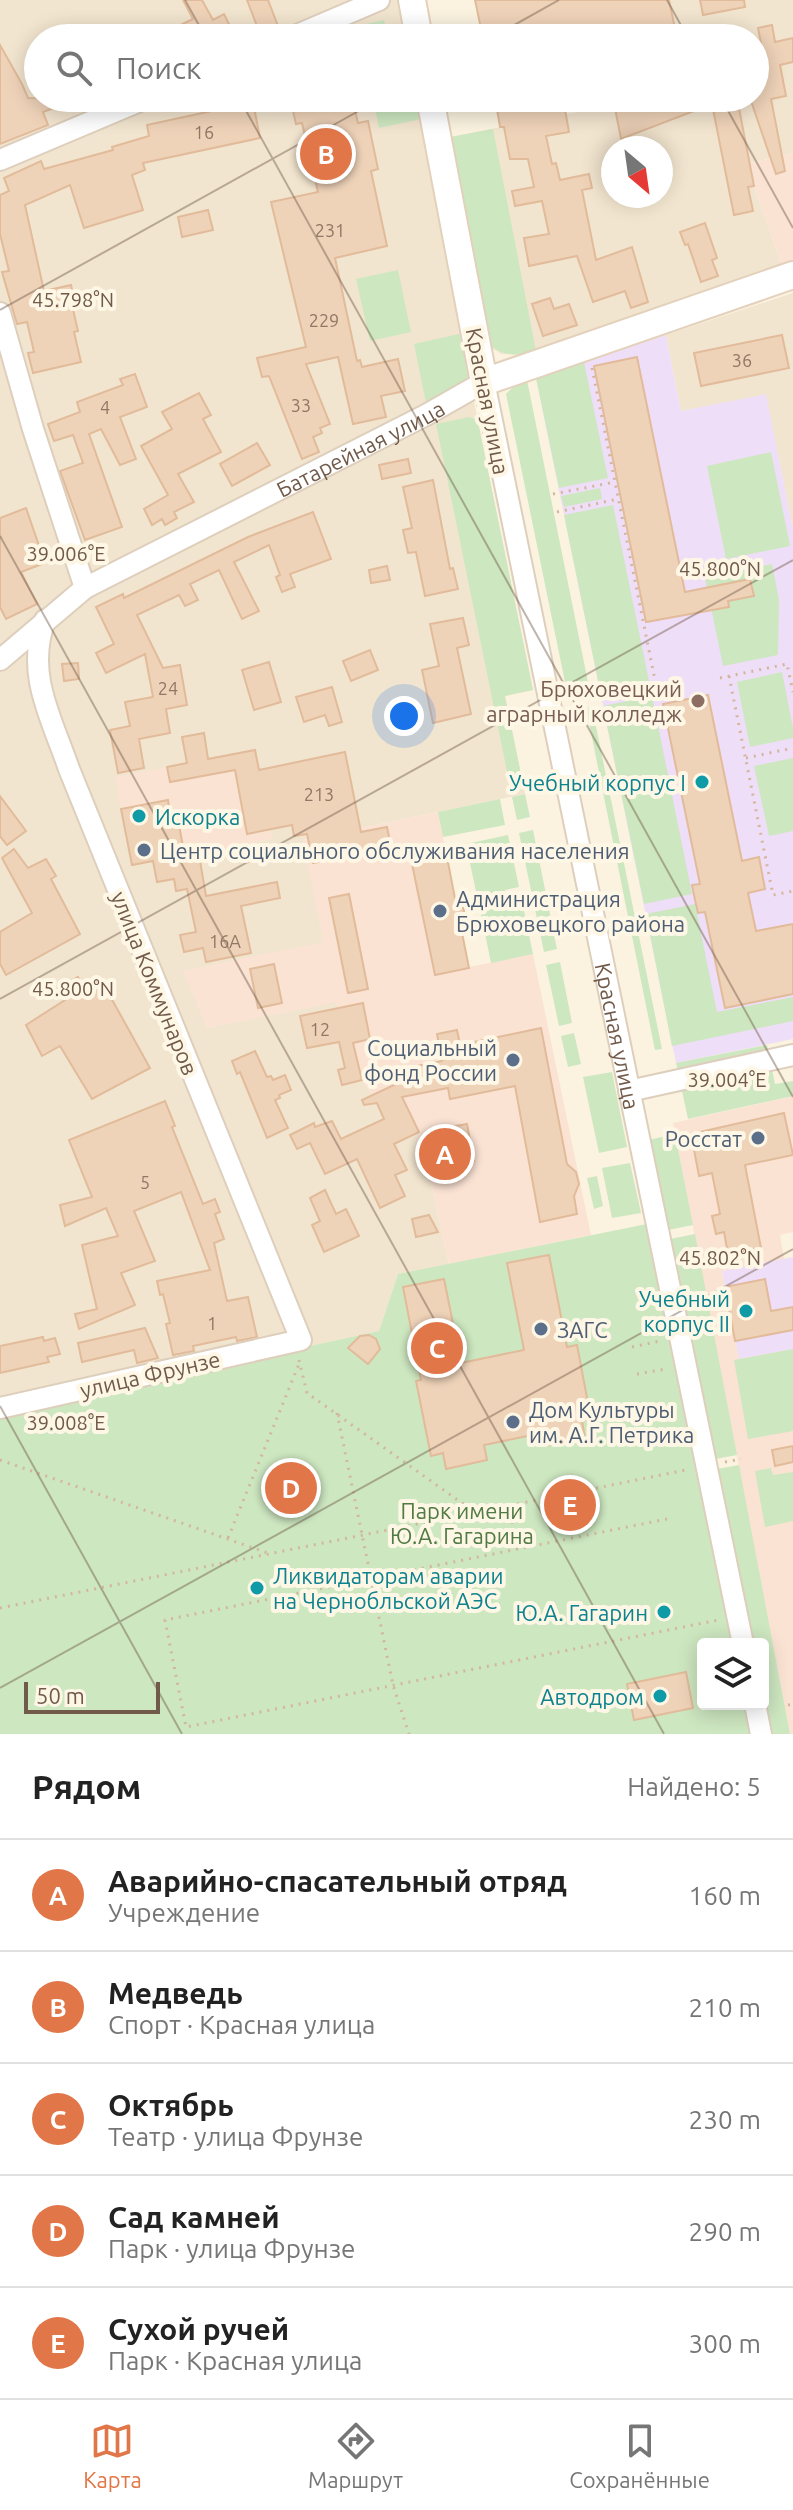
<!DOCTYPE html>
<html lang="ru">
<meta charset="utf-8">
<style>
body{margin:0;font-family:Ubuntu,sans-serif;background:#f2f2f2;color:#222}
.controls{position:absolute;right:24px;bottom:24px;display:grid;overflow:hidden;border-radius:8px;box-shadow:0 4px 20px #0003}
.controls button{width:72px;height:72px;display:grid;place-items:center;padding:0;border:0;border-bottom:2px solid #e0e0e0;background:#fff;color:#222;font:40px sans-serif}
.compass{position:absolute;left:601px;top:136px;width:72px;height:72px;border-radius:50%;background:#fff;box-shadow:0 4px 20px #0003;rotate:151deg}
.scale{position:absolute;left:24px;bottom:20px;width:136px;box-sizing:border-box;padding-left:8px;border:4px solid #715a49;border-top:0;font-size:22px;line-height:28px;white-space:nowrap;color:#715a49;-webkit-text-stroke:6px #fef7e6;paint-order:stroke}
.you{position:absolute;left:404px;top:716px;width:28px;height:28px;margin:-20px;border:6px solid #fff;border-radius:50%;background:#1a73e8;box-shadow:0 0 0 12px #1a73e833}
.badge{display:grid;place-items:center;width:52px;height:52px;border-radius:50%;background:#e17749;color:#fff;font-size:26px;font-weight:700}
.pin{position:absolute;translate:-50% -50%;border:4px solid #fff;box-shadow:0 2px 8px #0006}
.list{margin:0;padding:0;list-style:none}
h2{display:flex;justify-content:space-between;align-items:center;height:104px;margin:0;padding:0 32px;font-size:34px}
h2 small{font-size:26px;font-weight:400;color:#767676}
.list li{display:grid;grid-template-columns:52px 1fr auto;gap:24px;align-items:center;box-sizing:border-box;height:112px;padding:0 32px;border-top:2px solid #e0e0e0}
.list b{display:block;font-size:30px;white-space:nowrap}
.list p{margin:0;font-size:26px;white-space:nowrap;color:#767676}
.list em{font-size:26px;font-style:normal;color:#767676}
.icon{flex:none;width:44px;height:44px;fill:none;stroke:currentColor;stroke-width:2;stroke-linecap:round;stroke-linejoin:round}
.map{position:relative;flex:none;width:793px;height:1734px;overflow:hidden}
.search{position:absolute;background:#fff;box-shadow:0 4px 20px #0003;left:24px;right:24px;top:24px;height:88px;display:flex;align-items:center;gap:20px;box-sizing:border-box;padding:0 28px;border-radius:44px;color:#767676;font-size:30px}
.sheet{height:664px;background:#fff}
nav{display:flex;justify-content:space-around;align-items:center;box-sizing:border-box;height:112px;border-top:2px solid #e0e0e0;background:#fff;font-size:22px;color:#767676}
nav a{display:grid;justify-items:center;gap:4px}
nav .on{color:#e17749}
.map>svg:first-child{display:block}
.residential{fill:#f2e5cf;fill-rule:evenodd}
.commercial{fill:#fbe3d4}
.education{fill:#efdef7}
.green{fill:#cde7c0}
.building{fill:#efd3b9;stroke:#e1bb9a;stroke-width:2}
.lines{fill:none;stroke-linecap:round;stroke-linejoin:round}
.street-casing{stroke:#decfbd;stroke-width:24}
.secondary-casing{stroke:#e3d1bb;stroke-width:30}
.path{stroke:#d3b69d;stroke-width:3;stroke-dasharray:2 6;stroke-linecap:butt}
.street{stroke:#fff;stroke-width:20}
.secondary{stroke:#fff;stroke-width:26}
.ticks{fill:none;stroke:#715a49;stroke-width:2;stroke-opacity:0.45}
.education-dot{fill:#8d6e63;stroke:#fef7e6;stroke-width:3}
.culture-dot{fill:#0f9aa8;stroke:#fef7e6;stroke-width:3}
.service-dot{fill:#5c6f8a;stroke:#fef7e6;stroke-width:3}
.labels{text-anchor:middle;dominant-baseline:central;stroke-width:8;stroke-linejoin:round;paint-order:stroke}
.number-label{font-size:18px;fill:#907865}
.street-label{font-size:22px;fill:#715a49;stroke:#fef7e6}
.education-label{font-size:22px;fill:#785e54;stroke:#fef7e6;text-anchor:end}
.culture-label{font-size:22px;fill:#0d838f;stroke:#fef7e6;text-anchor:end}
.service-label{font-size:22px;fill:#4e5e75;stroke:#fef7e6;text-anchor:start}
.park-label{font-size:22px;fill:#517b44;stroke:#fef7e6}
.ticks-label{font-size:20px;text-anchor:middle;fill:#715a49;stroke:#fef7e6;stroke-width:8;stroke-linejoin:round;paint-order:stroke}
</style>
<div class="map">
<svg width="793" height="1734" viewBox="0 0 793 1734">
<rect width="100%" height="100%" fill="#fbf3e0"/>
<g class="residential">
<path d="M0,0H403L410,38H38V98H422L470,382L533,690L505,696L525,794L303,840L324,942L207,1028L336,1001L339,1015L354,1045L362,1080L373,1095L419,1132L449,1264L398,1274L379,1331L0,1414Z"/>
<path d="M669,0H793V153L750,163L754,187L782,265L536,351L520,355L501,354L492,348L445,138L614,105L622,139L691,112L688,98H755V38H677ZM613,148H661V196H613Z"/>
<path d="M793,293V529L766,395L681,411L666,335Z"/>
</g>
<g class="commercial">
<path d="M793,153V261L782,265L754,187L750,163Z"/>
<path d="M255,750L272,839L132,865L115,777Z"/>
<path d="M438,812L456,903L462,902L465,916L459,918L469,967L533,954L591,1235L449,1264L419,1132L396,1143L373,1095L362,1080L354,1045L339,1015L336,1002L207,1028L183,971L323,942L303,840Z"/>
<path d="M793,1096V1232L780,1235L784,1259L722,1271L739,1359L793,1349V1734H790L673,1123Z"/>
</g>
<g class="education">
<path d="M666,335L681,411L766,394L793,529V1039L676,1063L536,378Z"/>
<path d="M793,1257V1349L739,1359L722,1271Z"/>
</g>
<g class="green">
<path d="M384,20L388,38H360L358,26Z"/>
<path d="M373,98H422L426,118L379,128Z"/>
<path d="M493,129L536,351C514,357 500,356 484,340L445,138Z"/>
<path d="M398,270L411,332L370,341L356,279Z"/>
<path d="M468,332L475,373L468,384L426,403L414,344Z"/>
<path d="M584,362L608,478L559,488L536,378Z"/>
<path d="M527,380L591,697L582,699L566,687L506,394L516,384Z"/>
<path d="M469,417L476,419L479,427L533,690L505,696L522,779L509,781L436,424Z"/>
<path d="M771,452L790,546L726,559L707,466Z"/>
<path d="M600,488L602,499L564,507L561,496Z"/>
<path d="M613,505L650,686L601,695L564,515Z"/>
<path d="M772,564L779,600L778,655L723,666L705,578Z"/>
<path d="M782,672L793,728V738L750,747L737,682Z"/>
<path d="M652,696L692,894L644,904L603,706Z"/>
<path d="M592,707L662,1049L655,1050L586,708Z"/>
<path d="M793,758V831L769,836L754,766Z"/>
<path d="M525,794L530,817L517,820L512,797Z"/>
<path d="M500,799L505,825L443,837L438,812Z"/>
<path d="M533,830L557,949L544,952L519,833Z"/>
<path d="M508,835L519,887L505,890L506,896L478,901L466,844Z"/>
<path d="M507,903L509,909L523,906L533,954L491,963L480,909Z"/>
<path d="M695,904L717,1012L793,997V1021L672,1046L646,914Z"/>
<path d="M560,962L572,1023L559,1026L546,965Z"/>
<path d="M574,1033L581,1064L568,1067L561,1036Z"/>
<path d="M767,1045L775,1084L793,1081V1096L688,1119L676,1063Z"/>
<path d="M612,1072L627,1147L599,1153L583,1077Z"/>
<path d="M675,1134L693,1225L663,1231L644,1141Z"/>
<path d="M630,1163L641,1213L612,1218L602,1168Z"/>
<path d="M597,1176L603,1206L594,1209L587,1178Z"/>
<path d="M647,1224L733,1644H703V1704H745L752,1734H0V1414L379,1331L398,1274Z"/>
<path d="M695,1234L737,1455L710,1460L665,1240Z"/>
<path d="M793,1349V1431L748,1439L734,1360Z"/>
<path d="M739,1465L790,1734H766L763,1704V1644H747L712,1470Z"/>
<path d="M771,1468L773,1475L793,1472V1521L765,1527L755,1471Z"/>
</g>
<g class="building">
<path d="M183,0H202L213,20L224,14L236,38H154L193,19Z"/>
<path d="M247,0H268L278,26L260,34Z"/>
<path d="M475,0H669L677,38H483Z"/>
<path d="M700,0H744L745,7L703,15Z"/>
<path d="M772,25L775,42L793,38V62L780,65L786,96L771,99L785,171L776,174L750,98H755V55L763,53L758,28Z"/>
<path d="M0,45L22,84L28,98L77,99L43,112L48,125L0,144Z"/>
<path d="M290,98H306L311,110L325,106L323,98H352L358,123L368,121L378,169L371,171L387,246L335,258L357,361L360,360L362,367L398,359L405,391L381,396L386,417L353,424L338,357L306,364L330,424L320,428L322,433L313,437L319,452L302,459L269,376L262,377L257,358L306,347L271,202L318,192L302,123L296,124Z"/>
<path d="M495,98H563L569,132L546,136L552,164L556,163L560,180L589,174L592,188L582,190L596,260L632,247L648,302L631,308L625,291L593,302L577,256L529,266L524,238L549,234L542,201L515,206L512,191L534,187L528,159H510L504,127H500Z"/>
<path d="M613,98H737L754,186L748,187L753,211L734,215L712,104L621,139Z"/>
<path d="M253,102L260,138L143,163L145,170L132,175L143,210L84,228L70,185L25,205L44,291L71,285L75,304L72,305L78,331L74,332L81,362L33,373L28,353L34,352L27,322L17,324L2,272L9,271L0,234V195L9,191L4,178L41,161L44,169L113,150L112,147L149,136L147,125Z"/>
<path d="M208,210L213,230L182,237L178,217Z"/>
<path d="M705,223L717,258L712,260L718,276L701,282L688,244L685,245L680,232Z"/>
<path d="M550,298L554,309L569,304L577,325L543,336L532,304Z"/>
<path d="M782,335L789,368L701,386L694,353Z"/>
<path d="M637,357L685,592L750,579L754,596L728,601L729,607L646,622L594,366Z"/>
<path d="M135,374L147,407L120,417L136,459L120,465L101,429L89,434L122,527L85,540L60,471L83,463L73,435L54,441L48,424L80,412L77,402L123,385L120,379Z"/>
<path d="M199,393L211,415L203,419L221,452L178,474L194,502L174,512L177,518L165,525L162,519L152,525L144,509L168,495L141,446L172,429L162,412Z"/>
<path d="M257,443L270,465L232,486L220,464Z"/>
<path d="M408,459L411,473L382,479L379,465Z"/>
<path d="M433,480L450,569L453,568L458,589L425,596L416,552L408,553L403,530L412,528L403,487Z"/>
<path d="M26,508L45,563L21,572L37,604L6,619L0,607V518Z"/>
<path d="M313,512L331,559L290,574L295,587L282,592L276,577L280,575L269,545L234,562L259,611L242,619L219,570L190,584L198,600L185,606L179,595L137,615L163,668L180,665L187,705L166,709L170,733L139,739L144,768L118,773L110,730L130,726L125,702L153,697L145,654L106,673L96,653L114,644L96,607L123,594L124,598L248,537Z"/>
<path d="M387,566L390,580L371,583L369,570Z"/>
<path d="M463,618L469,645L457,648L471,714L433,723L422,670L439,666L430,624Z"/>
<path d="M370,650L378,670L351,681L343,661Z"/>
<path d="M269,662L281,702L254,710L242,670Z"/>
<path d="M78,663L79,679L64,681L62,664Z"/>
<path d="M332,687L342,722L329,726L325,715L304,722L296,697Z"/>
<path d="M708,695L742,861L759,857L765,889L748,893L756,931L793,924V994L725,1008L705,912L698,913L695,900L692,885L700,884L663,704Z"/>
<path d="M204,733L208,759L255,750L259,770L345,752L361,832L387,827L391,847L313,863L307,834L294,836L292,825L247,834L235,770L170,782L167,767L187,763L182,737Z"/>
<path d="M0,796L26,831L7,845L0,836Z"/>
<path d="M168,800L171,821L178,820L185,857L199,855L206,896L277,882L280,898L241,906L251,953L206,962L203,948L184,952L180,935L196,932L187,889L176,891L174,879L157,882L153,861L132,865L121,809Z"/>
<path d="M14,849L28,868L46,859L56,876L51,879L80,934L6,975L0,964V932L32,913L2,858Z"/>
<path d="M447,857L456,904L462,902L465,916L459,918L469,968L435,975L412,864Z"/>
<path d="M349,894L368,989L348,993L329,898Z"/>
<path d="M274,964L282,1003L258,1008L250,969Z"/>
<path d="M78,977L83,987L100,978L150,1068L92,1099L60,1046L42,1056L26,1025L65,1000L58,988Z"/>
<path d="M363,1003L370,1039L353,1043L362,1080L342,1085L338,1070L345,1068L339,1042L307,1048L300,1016Z"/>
<path d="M541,1028L567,1164L576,1172L579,1184L574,1196L577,1214L540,1222L515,1086L450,1099L448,1088L402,1097L419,1132L394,1144L407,1170L395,1175L405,1196L380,1208L357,1159L325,1174L310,1143L297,1149L290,1135L314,1123L315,1127L332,1121L341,1139L384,1119L377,1103L364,1105L362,1100L409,1078L407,1068L442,1061L437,1034L457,1030L460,1045Z"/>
<path d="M255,1051L267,1077L271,1076L273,1080L285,1075L291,1090L279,1095L280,1098L275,1100L288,1128L267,1138L240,1072L237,1074L232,1061Z"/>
<path d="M165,1101L175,1126L172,1127L203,1204L215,1199L220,1212L215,1214L224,1239L214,1243L227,1301L248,1297L257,1337L237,1341L236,1337L193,1346L194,1351L173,1355L166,1324L170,1323L163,1294L160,1295L157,1281L210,1270L181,1192L134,1211L155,1261L121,1273L135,1305L79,1329L75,1314L97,1309L82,1245L118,1236L106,1208L65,1226L60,1205L92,1197L69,1140Z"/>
<path d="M784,1113L793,1155L745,1165L761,1248L728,1254L724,1232L716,1234L712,1216L720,1214L712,1173L699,1176L691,1134Z"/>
<path d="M467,1124L474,1161L434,1169L431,1152L454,1148L450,1127Z"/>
<path d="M325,1190L336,1214L346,1209L359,1236L324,1252L312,1225L320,1221L310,1198Z"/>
<path d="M429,1215L438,1232L416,1237L412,1219Z"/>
<path d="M549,1255L567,1347L577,1345L591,1419L582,1421L585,1438L545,1446L542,1433L484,1445L487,1460L446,1469L443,1453L431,1456L416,1381L421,1380L403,1287L444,1279L461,1363L524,1350L507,1263Z"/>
<path d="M765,1279L771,1311L793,1307V1330L735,1341L725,1287Z"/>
<path d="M145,1328L158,1358L137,1363L134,1350L82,1362L78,1343Z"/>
<path d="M369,1335L376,1339L380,1349L368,1364L348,1348L360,1336Z"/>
<path d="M43,1337L44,1341L55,1338L60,1354L47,1357L49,1362L0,1373V1346Z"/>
<path d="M793,1446V1462L775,1466L772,1450Z"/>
<path d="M686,1672L693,1708L634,1720L627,1684Z"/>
</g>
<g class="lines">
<g class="street-casing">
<g id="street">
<path d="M290,38L379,0"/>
<path d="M0,160L147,98"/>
<path d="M0,313L33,429L85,588"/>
<path id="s1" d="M0,660L85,588L426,415L484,382L743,1644"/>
<path d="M629,1091L793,1055"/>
<path d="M0,1408L301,1340L69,769C52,719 25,674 45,620"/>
<path d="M755,1704L761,1734"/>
</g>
</g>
<g class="secondary-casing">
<g id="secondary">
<path d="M412,0L419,38"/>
<path d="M430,98L484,382L793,275"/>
</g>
</g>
<g class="path">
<path d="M592,368L657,690"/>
<path d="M553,494L615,482"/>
<path d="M557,512L618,499"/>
<path d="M729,676L773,895L793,891"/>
<path d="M720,678L787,664L793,692"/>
<path d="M746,758L793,748"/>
<path d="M632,1347L660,1341"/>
<path d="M299,1360L307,1393L476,1513"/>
<path d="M637,1374L666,1369"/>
<path d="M337,1413L393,1685L409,1734"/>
<path d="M0,1460L268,1553"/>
<path d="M725,1462L741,1459"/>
<path d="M509,1506L518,1549"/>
<path d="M667,1519L165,1620L186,1727L718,1620"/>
<path d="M228,1538L299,1364"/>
<path d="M0,1608L686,1470"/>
<path d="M788,1705L793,1704"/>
</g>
<use href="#street" class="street"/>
<use href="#secondary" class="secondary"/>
</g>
<path class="ticks" d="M185,0L206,38M667,0L688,38M491,38L559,0M239,98L793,1097M721,98L793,228M0,310L382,98M0,536L664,1734M0,999L793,560M0,1406L182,1734M0,1688L793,1249"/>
<circle class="education-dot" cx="698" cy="701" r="8"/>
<g class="culture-dot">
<circle cx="702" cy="782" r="8"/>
<circle cx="139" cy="816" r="8"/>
<circle cx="746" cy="1311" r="8"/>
<circle cx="257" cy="1588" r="8"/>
<circle cx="664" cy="1612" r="8"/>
<circle cx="660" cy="1696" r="8"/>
</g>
<g class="service-dot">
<circle cx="144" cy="850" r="8"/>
<circle cx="440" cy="911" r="8"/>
<circle cx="513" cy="1060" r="8"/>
<circle cx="758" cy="1138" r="8"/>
<circle cx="541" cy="1329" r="8"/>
<circle cx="513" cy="1422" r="8"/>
</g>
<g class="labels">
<g class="number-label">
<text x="204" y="132">16</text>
<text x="330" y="230">231</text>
<text x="324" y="320">229</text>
<text x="742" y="360">36</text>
<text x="301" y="405">33</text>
<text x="105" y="407">4</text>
<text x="168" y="688">24</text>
<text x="319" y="794">213</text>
<text x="225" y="941">16А</text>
<text x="320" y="1029">12</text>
<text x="145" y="1182">5</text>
<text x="212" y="1323">1</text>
</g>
<g class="street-label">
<text transform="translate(488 401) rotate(79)">Красная улица</text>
<text stroke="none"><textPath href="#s1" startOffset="420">Батарейная улица</textPath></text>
<text transform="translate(155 983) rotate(68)">улица Коммунаров</text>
<text stroke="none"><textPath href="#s1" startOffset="1228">Красная улица</textPath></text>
<text transform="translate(150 1374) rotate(-13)">улица Фрунзе</text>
</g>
<g class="education-label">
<text x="682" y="688">Брюховецкий<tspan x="682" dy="25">аграрный колледж</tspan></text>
</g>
<g class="culture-label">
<text x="686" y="782">Учебный корпус I</text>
<text x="155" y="816" text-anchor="start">Искорка</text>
<text x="730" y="1298">Учебный<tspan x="730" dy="25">корпус II</tspan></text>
<text x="273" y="1575" text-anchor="start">Ликвидаторам аварии<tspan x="273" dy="25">на Чернобльской АЭС</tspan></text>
<text x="648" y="1612">Ю.А. Гагарин</text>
<text x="644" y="1696">Автодром</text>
</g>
<g class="service-label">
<text x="160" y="850">Центр социального обслуживания населения</text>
<text x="456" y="898">Администрация<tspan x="456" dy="25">Брюховецкого района</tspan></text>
<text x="497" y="1047" text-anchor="end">Социальный<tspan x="497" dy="25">фонд России</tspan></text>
<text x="742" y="1138" text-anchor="end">Росстат</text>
<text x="557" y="1329">ЗАГС</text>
<text x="529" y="1409">Дом Культуры<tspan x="529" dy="25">им. А.Г. Петрика</tspan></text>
</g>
<g class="park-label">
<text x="462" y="1510">Парк имени<tspan x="462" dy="25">Ю.А. Гагарина</tspan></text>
</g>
</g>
<g class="ticks-label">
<text x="73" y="307">45.798°N</text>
<text x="66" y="561">39.006°E</text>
<text x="720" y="576">45.800°N</text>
<text x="73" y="996">45.800°N</text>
<text x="727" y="1087">39.004°E</text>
<text x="720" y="1265">45.802°N</text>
<text x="66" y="1430">39.008°E</text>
</g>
</svg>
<div class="controls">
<button><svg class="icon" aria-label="layers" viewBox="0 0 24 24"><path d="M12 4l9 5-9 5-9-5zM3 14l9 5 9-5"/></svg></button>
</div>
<svg class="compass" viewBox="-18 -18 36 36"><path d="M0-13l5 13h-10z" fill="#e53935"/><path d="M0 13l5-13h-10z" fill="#767676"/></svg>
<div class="scale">50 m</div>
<div class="you"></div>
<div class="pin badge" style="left:445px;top:1154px">A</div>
<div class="pin badge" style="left:326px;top:154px">B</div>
<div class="pin badge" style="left:437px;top:1348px">C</div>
<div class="pin badge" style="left:291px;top:1488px">D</div>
<div class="pin badge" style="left:570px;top:1505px">E</div>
<div class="search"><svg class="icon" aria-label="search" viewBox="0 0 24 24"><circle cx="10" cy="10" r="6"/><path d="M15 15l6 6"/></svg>Поиск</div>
</div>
<section class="sheet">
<h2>Рядом<small>Найдено: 5</small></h2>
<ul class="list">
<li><span class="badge">A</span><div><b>Аварийно-спасательный отряд</b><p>Учреждение</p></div><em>160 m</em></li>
<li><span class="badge">B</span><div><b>Медведь</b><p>Спорт · Красная улица</p></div><em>210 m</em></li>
<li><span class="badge">C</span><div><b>Октябрь</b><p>Театр · улица Фрунзе</p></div><em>230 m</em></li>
<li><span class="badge">D</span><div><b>Сад камней</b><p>Парк · улица Фрунзе</p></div><em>290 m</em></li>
<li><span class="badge">E</span><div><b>Сухой ручей</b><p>Парк · Красная улица</p></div><em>300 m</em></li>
</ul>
</section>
<nav>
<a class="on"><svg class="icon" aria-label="map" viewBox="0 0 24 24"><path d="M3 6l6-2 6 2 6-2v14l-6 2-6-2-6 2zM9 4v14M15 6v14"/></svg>Карта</a>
<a><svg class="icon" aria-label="directions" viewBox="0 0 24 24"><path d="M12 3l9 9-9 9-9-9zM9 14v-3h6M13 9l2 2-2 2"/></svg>Маршрут</a>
<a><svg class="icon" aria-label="saved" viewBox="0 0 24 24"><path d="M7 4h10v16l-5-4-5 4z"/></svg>Сохранённые</a>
</nav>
